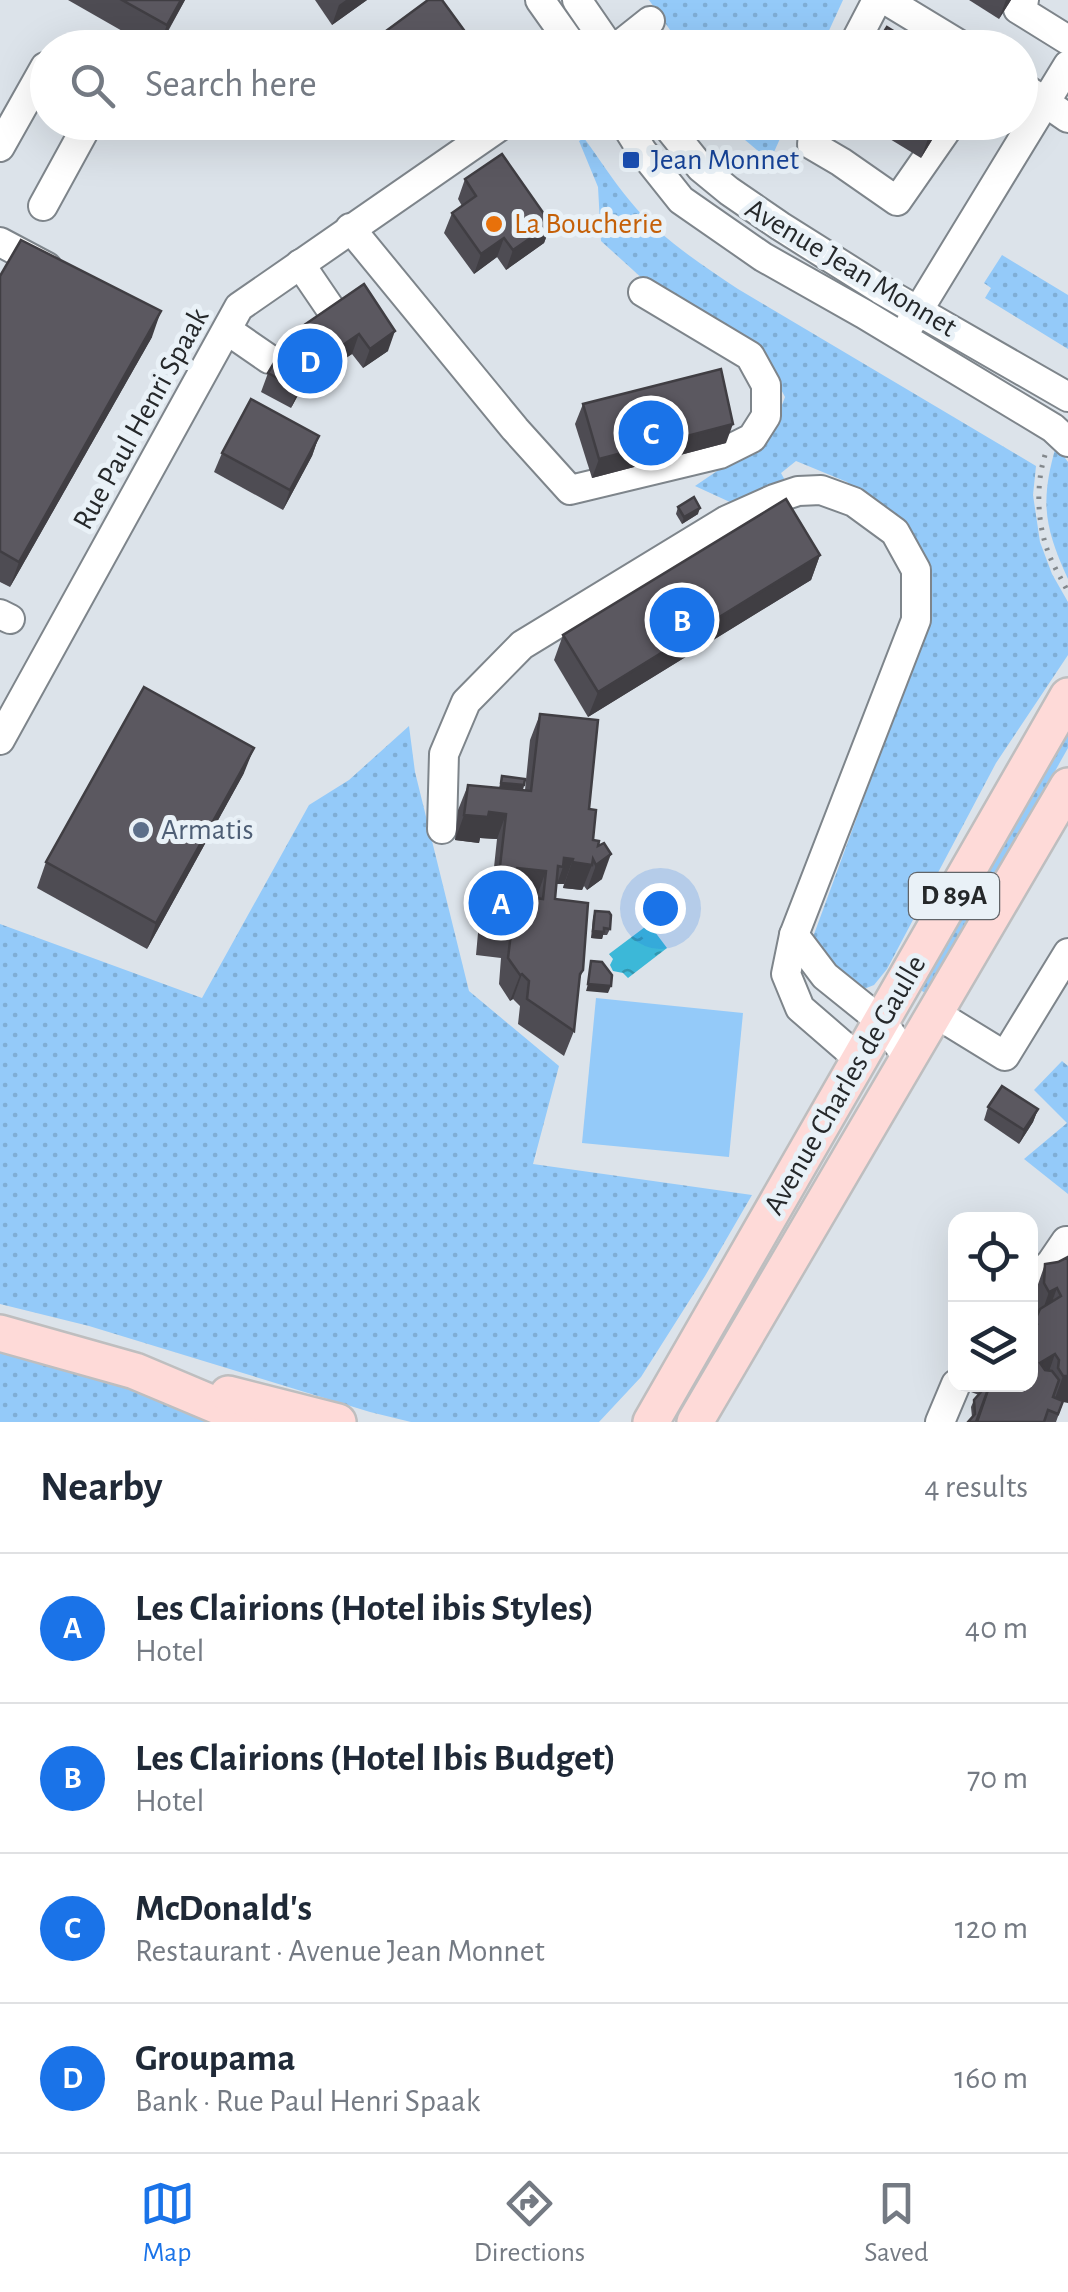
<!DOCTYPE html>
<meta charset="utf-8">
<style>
body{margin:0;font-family:"Alegreya Sans",sans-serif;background:#f2f2f3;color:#1f2937}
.controls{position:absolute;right:30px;bottom:30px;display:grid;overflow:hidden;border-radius:20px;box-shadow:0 10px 40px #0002}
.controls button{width:90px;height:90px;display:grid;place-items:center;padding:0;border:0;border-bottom:2px solid #e0e1e3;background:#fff;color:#1f2937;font:50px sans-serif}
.you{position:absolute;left:660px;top:908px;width:35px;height:35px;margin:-25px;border:8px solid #fff;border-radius:50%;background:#1a73e8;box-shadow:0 0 0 15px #1a73e833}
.badge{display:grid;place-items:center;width:65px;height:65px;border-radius:50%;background:#1a73e8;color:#fff;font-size:32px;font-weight:700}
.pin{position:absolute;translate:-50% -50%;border:5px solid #fff;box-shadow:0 2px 10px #0006}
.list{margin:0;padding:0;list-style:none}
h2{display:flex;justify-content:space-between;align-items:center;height:130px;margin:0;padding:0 40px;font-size:42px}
h2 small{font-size:32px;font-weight:400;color:#747a83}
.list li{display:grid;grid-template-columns:65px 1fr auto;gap:30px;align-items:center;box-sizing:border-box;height:150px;padding:0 40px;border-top:2px solid #e0e1e3}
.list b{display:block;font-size:38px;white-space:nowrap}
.list p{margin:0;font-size:32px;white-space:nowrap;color:#747a83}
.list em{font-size:32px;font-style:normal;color:#747a83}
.icon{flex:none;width:55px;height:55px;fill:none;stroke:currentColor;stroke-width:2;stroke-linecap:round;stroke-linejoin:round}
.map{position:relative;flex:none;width:1068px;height:1422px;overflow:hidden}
.search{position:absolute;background:#fff;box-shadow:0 10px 40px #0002;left:30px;right:30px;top:30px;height:110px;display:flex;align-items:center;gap:25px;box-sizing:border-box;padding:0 35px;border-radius:55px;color:#747a83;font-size:38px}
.sheet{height:730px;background:#fff}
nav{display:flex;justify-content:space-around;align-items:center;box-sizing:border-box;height:140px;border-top:2px solid #e0e1e3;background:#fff;font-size:28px;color:#747a83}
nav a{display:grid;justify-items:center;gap:5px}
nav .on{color:#1a73e8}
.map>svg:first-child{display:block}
.grass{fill:url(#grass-dots)}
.garden{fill:#94caf9}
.water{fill:url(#water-ripples)}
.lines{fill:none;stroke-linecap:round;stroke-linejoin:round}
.minor-casing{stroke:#7e858b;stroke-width:32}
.major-casing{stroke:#bebebf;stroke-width:40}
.path{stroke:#83888c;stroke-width:5;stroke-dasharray:2.5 8;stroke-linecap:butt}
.minor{stroke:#fff;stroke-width:28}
.major{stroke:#fedad8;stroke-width:35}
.wall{fill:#4e4c53;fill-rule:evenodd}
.shaded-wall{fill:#403e43}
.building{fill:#5b5860;stroke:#403e43;stroke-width:2.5;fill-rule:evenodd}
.transit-dot{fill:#1a4fb4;stroke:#e9f1f7;stroke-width:4}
.food-dot{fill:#e8710a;stroke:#e9f1f7;stroke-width:4}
.service-dot{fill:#5c6f8a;stroke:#e9f1f7;stroke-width:4}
.labels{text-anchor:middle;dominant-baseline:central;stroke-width:10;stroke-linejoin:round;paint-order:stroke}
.shield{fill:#e9f1f7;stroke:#606468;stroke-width:2.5}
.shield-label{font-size:28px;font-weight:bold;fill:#25282a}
.transit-label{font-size:30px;fill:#164399;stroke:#e9f1f7;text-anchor:start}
.food-label{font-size:30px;fill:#c56008;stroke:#e9f1f7;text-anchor:start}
.street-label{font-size:30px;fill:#25282a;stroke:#e9f1f7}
.service-label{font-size:30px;fill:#4e5e75;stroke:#e9f1f7;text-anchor:start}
</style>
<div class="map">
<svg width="1068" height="1422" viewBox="0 0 1068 1422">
<defs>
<pattern id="grass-dots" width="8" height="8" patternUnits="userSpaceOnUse" patternTransform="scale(2.5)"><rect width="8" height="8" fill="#94caf9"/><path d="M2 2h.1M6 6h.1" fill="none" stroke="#7faed6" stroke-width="1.8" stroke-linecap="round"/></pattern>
<pattern id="water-ripples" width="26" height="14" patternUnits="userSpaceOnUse" patternTransform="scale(2.5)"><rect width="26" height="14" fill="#3cb8d8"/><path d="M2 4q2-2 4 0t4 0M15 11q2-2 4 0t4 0" fill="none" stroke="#3296af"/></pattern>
</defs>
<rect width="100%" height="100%" fill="#dce3ea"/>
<g class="grass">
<path d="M649,0H843L821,48L682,47Z"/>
<path d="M725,123H787L770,161Z"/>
<path d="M584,138C599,158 613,181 630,201C659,237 699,263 738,289L1036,466L1033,495L1040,542L1052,574L1068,602V655L996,763L887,969L874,985L864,989L844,981L813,937L912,667L931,601L913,539L847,482L796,461L781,473L787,484L732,503L695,486L742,454L774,426L785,397L765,359L655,290L601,241L598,187L579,141Z"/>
<path d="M1002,255L1068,295V349L985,298L991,288L984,283Z"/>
<path d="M1056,446L1068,462V579C1044,527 1040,501 1056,446Z"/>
<path d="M1068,720V748L929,996L918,988Z"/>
<path d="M409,726L415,772L469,991L559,1066L533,1164L752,1195L705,1276L641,1377L599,1422H411L370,1412L89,1326L0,1304V924L202,998L309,805L349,780Z"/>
<path d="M1062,1061L1068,1066V1194L1024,1159L1067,1123L1034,1090Z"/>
<path d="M0,1349L228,1418L235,1422H0Z"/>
</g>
<path class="garden" d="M596,998L743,1013L729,1157L582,1143Z"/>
<path class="water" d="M649,924L667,948L628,978L623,973L613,971L610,965L613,959L609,954Z"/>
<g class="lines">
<g class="minor-casing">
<g id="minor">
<path d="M540,0L574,48"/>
<path d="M577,0L610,48"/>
<path d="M886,0L965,48"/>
<path d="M1024,0L1018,9L1068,40"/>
<path d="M616,48L650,21"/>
<path d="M852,48L877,0"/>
<path d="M1020,85L1068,118"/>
<path d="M624,122L642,151L681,200L763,257L864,314L1053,428L1068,442"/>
<path d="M664,122L701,168L729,191L780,226L880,289L1068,397"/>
<path d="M814,122L812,145L841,162L897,201L952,122"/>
<path d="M0,147L45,67L48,69"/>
<path d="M43,206L89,122"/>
<path d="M350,228L515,429L570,490L720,454L752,438L766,416V385L750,356L643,292"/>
<path d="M0,242L47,267"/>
<path d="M300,264L332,311"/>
<path d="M910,324L1068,65"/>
<path d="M227,330L269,359"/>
<path d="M0,614L10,619"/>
<path d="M0,740L239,307L506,122"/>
<path d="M442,829L444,754L466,702L522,645L727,520L774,499L798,491L821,490L854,502L895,532L916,570V620L794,935L786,974L800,1008L860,1060"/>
<path d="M794,935L825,976L882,1022L908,1058"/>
<path d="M935,1013L1005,1056L1068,953"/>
<path d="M1030,1284L1051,1263L1066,1241"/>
<path d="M940,1422L956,1384"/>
</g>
</g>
<g class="major-casing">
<g id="major">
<path d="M0,1333L135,1371L256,1422"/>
<path d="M228,1394L338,1422"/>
<path d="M651,1422L1068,696"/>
<path d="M695,1422L1068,786"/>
</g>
</g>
<path class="path" d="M1045,455C1036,484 1037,520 1047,549C1052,564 1061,578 1068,592"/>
<use href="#minor" class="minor"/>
<use href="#major" class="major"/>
</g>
<g class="wall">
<path d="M68,0H185L159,48H152Z"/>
<path d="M315,0H367L332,25Z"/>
<path d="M969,0H1011L999,19Z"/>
<path d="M882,35L921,48H878Z"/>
<path d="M403,122H422L410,131Z"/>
<path d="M862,122H943L921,158Z"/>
<path d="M465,179L551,224L544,243L506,270L497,257L474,274L444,233L452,213L462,206L458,199Z"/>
<path d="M0,276L152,337L10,587L0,582Z"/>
<path d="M364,284L388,351L363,368L352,354L303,386L291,408L261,392L268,373Z"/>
<path d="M583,404L726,443L592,478L575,424Z"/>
<path d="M319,436L312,456L283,510L214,472L222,453Z"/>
<path d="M678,507L698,514L682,524L676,514Z"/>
<path d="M820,555L811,580L588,717L554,660L563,635Z"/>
<path d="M540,714L589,809L593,840L598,846L602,879L587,890L584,886L582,890L563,888L564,884H557L556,888L555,899L583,970L579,981L574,1031L564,1056L518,1024L520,1006L513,999L510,1001L499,984L501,958L476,955L480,911L490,886H492L497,839L480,838L479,843L455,840L458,810L468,785L499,788L502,776L524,785L523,790H525L530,740ZM514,894L537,896L536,898L514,895Z"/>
<path d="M244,773L147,949L37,888L46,862Z"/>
<path d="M595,911L610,929L607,935H603L602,939L591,938L593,917Z"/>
<path d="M988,1107L1038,1109L1033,1122L1019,1144L984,1120Z"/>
<path d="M1068,1257L1063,1402L1056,1422H968L972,1417L971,1407L974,1400L979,1395L971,1392L974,1384H1030L1032,1327L1038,1314L1034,1308L1036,1290L1045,1264L1058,1262Z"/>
</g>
<g class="shaded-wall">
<path d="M181,0H185L158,48L167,25Z"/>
<path d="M346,0H367L332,25L339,5Z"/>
<path d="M1006,0H1011L999,19Z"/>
<path d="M413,122H422L410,131Z"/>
<path d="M938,122H943L921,158L928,139Z"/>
<path d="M551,224L544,243L506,270L513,250Z"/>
<path d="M504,238L497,257L474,274L481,254Z"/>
<path d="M161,311L152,337L10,587L19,562Z"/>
<path d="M395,331L388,351L363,368L370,349Z"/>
<path d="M359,334L352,354L303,386L291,408L298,389L311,367Z"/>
<path d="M733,424L726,443L592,478L599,459Z"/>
<path d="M319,436L312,456L283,510L290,490Z"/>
<path d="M700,508L698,514L682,524L684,517Z"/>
<path d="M820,555L811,580L588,717L598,692Z"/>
<path d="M254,748L244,773L147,949L156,923Z"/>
<path d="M501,783L524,785L522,792L499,790Z"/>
<path d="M489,812L506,814L497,839L480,838L479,843L455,840L464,815Z"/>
<path d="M611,854L602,879L587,890L596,865Z"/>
<path d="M564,858L573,859L564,884H557L563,867Z"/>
<path d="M572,862L592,865L582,890L563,888Z"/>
<path d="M500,866L505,867L495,892H491Z"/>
<path d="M517,868L546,871L537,896L508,893Z"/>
<path d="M593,931L604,932L602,939L591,938Z"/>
<path d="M522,974L513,999L510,1001L520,975Z"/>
<path d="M588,984L611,986L608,993L586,991Z"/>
<path d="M1038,1109L1033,1122L1019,1144L1024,1130Z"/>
<path d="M1057,1288L1048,1313L1040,1318L1049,1292Z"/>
<path d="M1055,1354L1046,1380L1040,1363Z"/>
<path d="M1063,1376H1068V1403L1063,1402L1055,1422L1063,1402L1054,1401Z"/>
</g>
<g class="building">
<path d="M122,0H181L167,25Z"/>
<path d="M428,0H442L477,48H369L367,45Z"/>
<path d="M887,27L921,48H887L891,41L882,35Z"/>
<path d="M901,122H938L928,139Z"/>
<path d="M502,154L551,224L513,250L504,238L481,254L452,213L476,196L465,179Z"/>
<path d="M21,240L161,311L19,562L0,551V276Z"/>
<path d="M364,284L395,331L370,349L359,334L311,367L298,389L268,373L291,334Z"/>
<path d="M721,369L733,424L599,459L583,404Z"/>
<path d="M251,399L319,436L290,490L222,453Z"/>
<path d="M694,497L700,508L684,517L678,507Z"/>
<path d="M786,499L820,555L598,692L563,635Z"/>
<path d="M144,687L254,748L156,923L46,862Z"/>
<path d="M540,714L598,720L589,809L596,810L593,840L599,841L598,846L604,843L611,854L596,865L593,859L592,865L572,862L573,859L564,858L563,867L558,866L555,899L588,903L583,970L580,974L574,1031L527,999L529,981L522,974L520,975L508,958L511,933L485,929L490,886L503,887L505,867L500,866L506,814L489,812L488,817L464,815L468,785L531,791ZM517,868L546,871L543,899L514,895Z"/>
<path d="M502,776L525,779L524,785L501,783Z"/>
<path d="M595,911L609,912L611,915L610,929L604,928V932L593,931Z"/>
<path d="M591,961L602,962L612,975L611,986L588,984Z"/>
<path d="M1002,1086L1038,1109L1024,1130L988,1107Z"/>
<path d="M1068,1257V1376H1063L1058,1368L1059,1360L1055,1354L1040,1363L1045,1370L1052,1371L1059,1380L1053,1397L1063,1401L1058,1414L1048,1410L1044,1422H977L990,1384H1030V1328L1037,1324L1035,1320L1040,1309L1061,1296L1057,1288L1049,1292L1044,1283L1045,1264L1058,1262Z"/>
<path d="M988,1384H990L976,1422H968L975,1414L974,1400Z"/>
</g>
<rect class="transit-dot" x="621" y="150" width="20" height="20" rx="5"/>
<circle class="food-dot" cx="494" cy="224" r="10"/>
<circle class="service-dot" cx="141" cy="830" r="10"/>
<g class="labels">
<rect class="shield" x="909" y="873" width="90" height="46" rx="8"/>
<g class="shield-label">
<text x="954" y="896">D 89A</text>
</g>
<g class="transit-label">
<text x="651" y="160">Jean Monnet</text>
</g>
<g class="food-label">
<text x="514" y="224">La Boucherie</text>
</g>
<g class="street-label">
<text transform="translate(851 268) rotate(31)">Avenue Jean Monnet</text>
<text transform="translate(141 419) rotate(-61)">Rue Paul Henri Spaak</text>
<text transform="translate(845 1085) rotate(-60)">Avenue Charles de Gaulle</text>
</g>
<g class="service-label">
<text x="161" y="830">Armatis</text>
</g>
</g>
</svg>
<div class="controls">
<button><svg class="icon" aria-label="locate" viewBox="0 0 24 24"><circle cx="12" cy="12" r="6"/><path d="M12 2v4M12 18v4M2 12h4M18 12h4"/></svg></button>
<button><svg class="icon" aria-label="layers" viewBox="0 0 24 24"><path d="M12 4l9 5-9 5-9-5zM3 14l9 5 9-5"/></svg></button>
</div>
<div class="you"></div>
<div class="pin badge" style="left:501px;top:903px">A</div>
<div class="pin badge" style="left:682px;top:620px">B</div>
<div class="pin badge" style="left:651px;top:433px">C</div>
<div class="pin badge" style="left:310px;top:361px">D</div>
<div class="search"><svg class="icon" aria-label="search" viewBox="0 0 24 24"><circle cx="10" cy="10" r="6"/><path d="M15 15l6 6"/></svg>Search here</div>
</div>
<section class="sheet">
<h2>Nearby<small>4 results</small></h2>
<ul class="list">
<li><span class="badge">A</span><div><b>Les Clairions (Hotel ibis Styles)</b><p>Hotel</p></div><em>40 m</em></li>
<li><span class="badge">B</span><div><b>Les Clairions (Hotel Ibis Budget)</b><p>Hotel</p></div><em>70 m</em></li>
<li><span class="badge">C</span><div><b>McDonald's</b><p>Restaurant · Avenue Jean Monnet</p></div><em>120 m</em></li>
<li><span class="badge">D</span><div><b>Groupama</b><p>Bank · Rue Paul Henri Spaak</p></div><em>160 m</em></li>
</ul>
</section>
<nav>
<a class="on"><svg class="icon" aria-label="map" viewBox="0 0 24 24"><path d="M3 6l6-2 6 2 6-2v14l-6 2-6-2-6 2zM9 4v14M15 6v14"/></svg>Map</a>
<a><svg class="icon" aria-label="directions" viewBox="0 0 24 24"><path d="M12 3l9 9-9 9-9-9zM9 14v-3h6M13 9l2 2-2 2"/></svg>Directions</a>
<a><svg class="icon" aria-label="saved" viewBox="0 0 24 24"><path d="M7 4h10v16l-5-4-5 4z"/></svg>Saved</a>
</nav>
